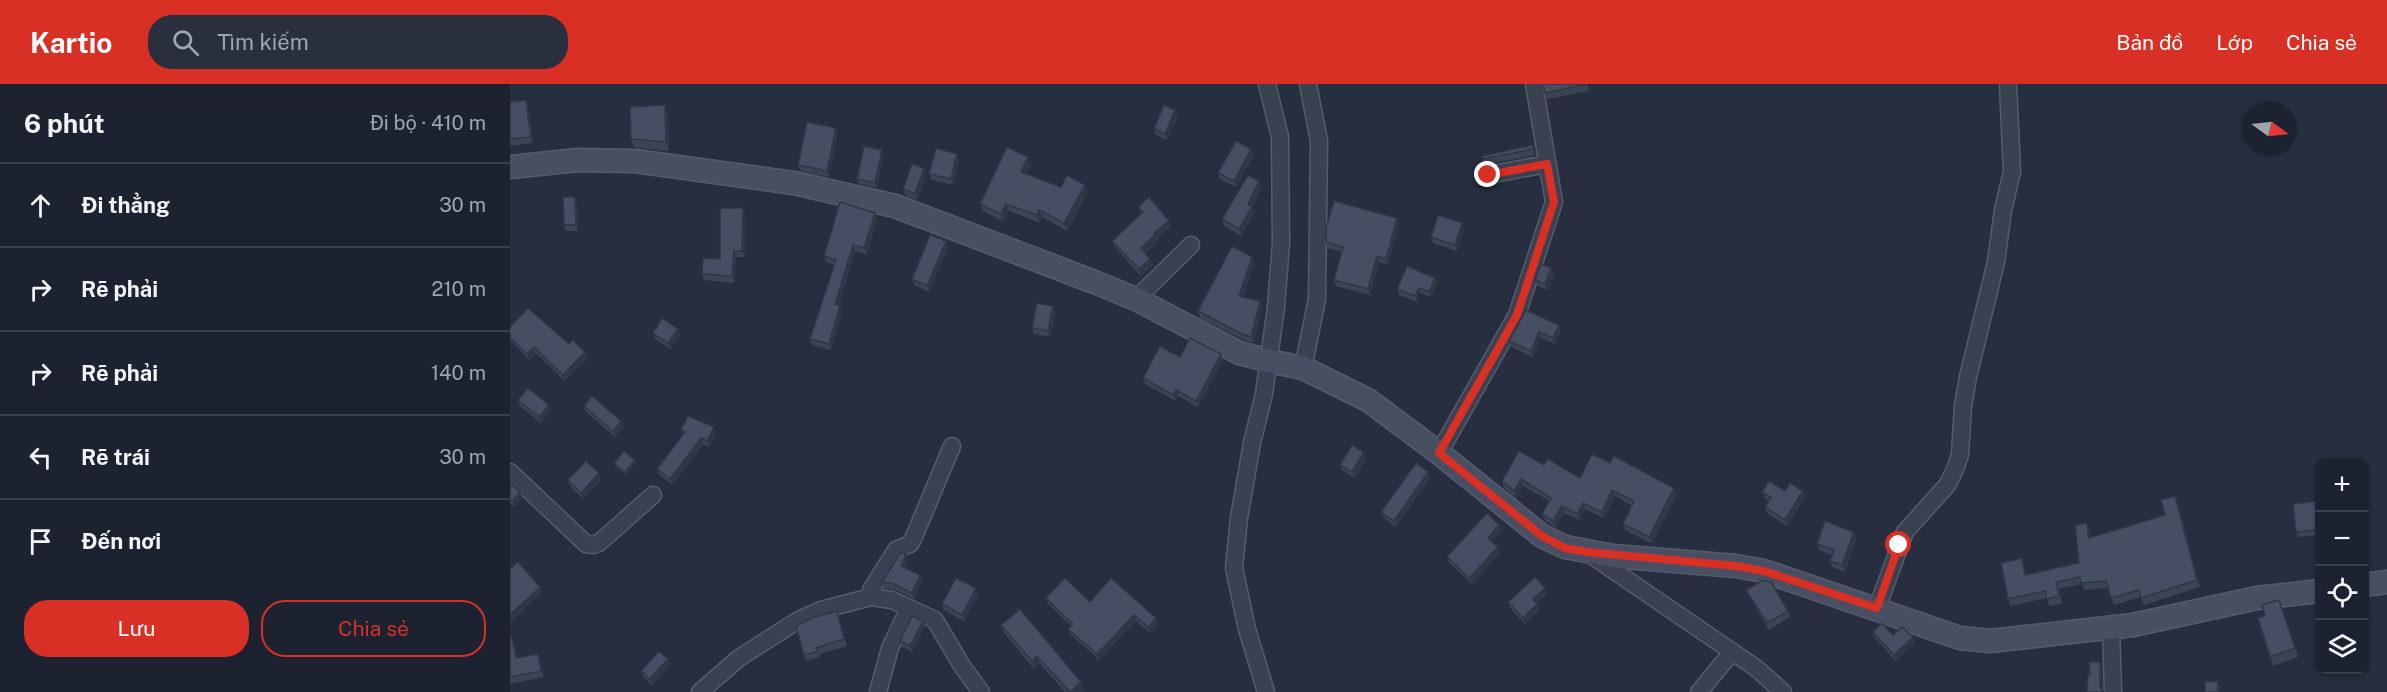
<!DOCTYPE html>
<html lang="vi">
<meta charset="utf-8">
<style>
body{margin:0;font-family:"Public Sans",sans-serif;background:#292f3c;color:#f1f3f6}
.controls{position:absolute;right:18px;bottom:18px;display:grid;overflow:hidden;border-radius:12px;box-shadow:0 2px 4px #0004}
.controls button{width:54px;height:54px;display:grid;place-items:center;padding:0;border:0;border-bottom:2px solid #3a3f4c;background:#1c2230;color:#f1f3f6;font:30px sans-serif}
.compass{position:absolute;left:1733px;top:18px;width:54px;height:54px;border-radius:50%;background:#1c2230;box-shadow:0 2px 4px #0004;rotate:105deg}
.stop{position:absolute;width:18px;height:18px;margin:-14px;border:4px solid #d93025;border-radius:50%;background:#fff}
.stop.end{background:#d93025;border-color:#fff;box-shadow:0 2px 6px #0008}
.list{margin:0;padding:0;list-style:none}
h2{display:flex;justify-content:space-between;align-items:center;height:78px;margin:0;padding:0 24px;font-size:26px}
h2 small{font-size:20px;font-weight:400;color:#a0a4ab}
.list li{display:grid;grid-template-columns:39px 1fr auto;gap:18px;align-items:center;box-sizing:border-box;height:84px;padding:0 24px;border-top:2px solid #3a3f4c}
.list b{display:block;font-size:22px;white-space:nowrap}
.list em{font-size:20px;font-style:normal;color:#a0a4ab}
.actions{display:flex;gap:12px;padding:18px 24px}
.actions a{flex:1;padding:14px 0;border:2px solid #d93025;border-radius:24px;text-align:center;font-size:21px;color:#d93025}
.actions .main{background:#d93025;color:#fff}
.icon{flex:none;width:33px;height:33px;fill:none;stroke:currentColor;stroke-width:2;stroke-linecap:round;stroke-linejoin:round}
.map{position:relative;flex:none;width:1877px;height:608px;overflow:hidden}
header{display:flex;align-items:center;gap:36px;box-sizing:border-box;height:84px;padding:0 30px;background:#d93025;color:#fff}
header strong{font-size:28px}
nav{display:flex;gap:33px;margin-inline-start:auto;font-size:21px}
.search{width:420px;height:54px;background:#292f3c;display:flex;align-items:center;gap:15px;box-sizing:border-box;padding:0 21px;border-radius:24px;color:#a0a4ab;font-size:22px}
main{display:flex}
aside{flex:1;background:#1c2230}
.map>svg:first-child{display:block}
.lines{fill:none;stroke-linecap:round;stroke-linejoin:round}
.street-casing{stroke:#555c6b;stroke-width:19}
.secondary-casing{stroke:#555c6b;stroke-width:25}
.street{stroke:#3a4150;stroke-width:16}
.secondary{stroke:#484f63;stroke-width:22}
.wall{fill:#3b4354}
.shaded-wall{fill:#303745}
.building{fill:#454e62;stroke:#303745;stroke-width:1.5}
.route{stroke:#d93025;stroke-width:8}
</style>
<header>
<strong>Kartio</strong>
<div class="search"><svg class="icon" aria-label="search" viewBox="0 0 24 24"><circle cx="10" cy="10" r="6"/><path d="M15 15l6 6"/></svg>Tìm kiếm</div>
<nav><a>Bản đồ</a><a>Lớp</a><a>Chia sẻ</a></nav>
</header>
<main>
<aside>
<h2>6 phút<small>Đi bộ · 410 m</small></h2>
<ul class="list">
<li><svg class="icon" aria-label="ahead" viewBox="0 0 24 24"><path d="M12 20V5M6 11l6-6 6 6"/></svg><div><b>Đi thẳng</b></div><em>30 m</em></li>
<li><svg class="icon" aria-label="right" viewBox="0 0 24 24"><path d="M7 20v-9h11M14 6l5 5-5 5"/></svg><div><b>Rẽ phải</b></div><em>210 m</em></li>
<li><svg class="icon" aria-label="right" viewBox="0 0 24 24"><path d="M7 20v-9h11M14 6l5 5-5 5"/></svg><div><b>Rẽ phải</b></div><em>140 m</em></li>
<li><svg class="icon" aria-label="left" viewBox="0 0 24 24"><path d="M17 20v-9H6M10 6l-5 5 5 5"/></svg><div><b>Rẽ trái</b></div><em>30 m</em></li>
<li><svg class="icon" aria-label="arrive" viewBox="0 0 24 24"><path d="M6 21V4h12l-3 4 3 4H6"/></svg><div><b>Đến nơi</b></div></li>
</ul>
<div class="actions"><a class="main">Lưu</a><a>Chia sẻ</a></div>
</aside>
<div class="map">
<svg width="1877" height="608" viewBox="0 0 1877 608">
<rect width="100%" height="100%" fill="#262e40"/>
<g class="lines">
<g class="street-casing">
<g id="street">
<path d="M978,91L1037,80"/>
<path d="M626,215L681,161"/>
<path d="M793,284L807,215L809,57L798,0"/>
<path d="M929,369L1007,231L1044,118L1024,0"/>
<path d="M0,388L76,460L83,461L89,459L143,411"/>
<path d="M1081,471L1246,584L1273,608"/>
<path d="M361,513V506L386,466L400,460L403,455L442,362"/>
<path d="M1367,524L1395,448L1438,400L1446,383L1450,370L1453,322L1458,293L1486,178L1493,126L1502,88L1498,0"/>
<path d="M1601,544L1603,608"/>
<path d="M190,608L229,574L287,537L311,526L361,513L382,516L425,536L452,582L471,608"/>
<path d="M368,608L380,564L399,524"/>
<path d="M756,608L737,545L724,484L729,434L742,359L754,310L766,223L771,159L770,53L757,0"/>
<path d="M1189,608L1222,568"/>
</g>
</g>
<g class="secondary-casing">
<g id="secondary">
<path d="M0,83L67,76L125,77L284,99L385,122L587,199L626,215L729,269L759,277L793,284L858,316L929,369L1032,452L1055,463L1103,472L1226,482L1254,487L1450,554L1480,557L1623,541L1747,514L1810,507"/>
<path d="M1854,501L1877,498"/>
</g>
</g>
<use href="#street" class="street"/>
<use href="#secondary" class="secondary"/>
</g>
<g class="wall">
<path d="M1077,0L1079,7L1037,15L1035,9Z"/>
<path d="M16,16L18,22L23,59L0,62V18Z"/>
<path d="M158,30L159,67L124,63L121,55Z"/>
<path d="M668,33L657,56L646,51L644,45Z"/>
<path d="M326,44L328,50L319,93L291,87L288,81Z"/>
<path d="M1023,61L1025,71L975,81L972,72Z"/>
<path d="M741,65L744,71L726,103L710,95L708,89Z"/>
<path d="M372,66L373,71L367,104L349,100L347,95Z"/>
<path d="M449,76L443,101L422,96L419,90Z"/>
<path d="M521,81L516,90L551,103L578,109L557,147L532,133L530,139L499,127L494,138L473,127L470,120Z"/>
<path d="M414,84L416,90L407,116L396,112L393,105Z"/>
<path d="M749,97L751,103L742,123L744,129L731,152L714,142L712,135Z"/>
<path d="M67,119L68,147H56L54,141Z"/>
<path d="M628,123L661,143L647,155L648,157L635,169L643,181L631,192L605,163L602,157L631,130Z"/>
<path d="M233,124L235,130V173H226L224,199L194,196L192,190L210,175Z"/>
<path d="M365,129L367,135L357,171L345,167L329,221L332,228L321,266L302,261L300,255L324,181L316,178L314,172Z"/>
<path d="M887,134L889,140L878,181L869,178L860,211L826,202L824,196L832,168L818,164L816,158Z"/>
<path d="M954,145L947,167L923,159L921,153Z"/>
<path d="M438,163L419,208L404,201L402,195Z"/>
<path d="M744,179L733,213L750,217L752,223L744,259L734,256L690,234L688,227Z"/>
<path d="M1041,184L1044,190L1038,206L1028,202L1025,196Z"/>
<path d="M925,194L927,199L921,213L910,209L907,218L889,211L887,205Z"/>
<path d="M546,228L540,253L524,250L522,244Z"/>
<path d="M1049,241L1051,247L1045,260L1031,254L1023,273L1001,263L999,257Z"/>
<path d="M0,243L75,268L78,275L55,297L26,269L19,276L0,256Z"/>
<path d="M143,249L170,251L161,265L145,255Z"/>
<path d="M670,273L713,276L688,323L668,312L666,317L635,300L633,294Z"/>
<path d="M8,316L41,327L31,339L10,322Z"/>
<path d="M74,322L114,343L105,353L76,328Z"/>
<path d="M171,346L206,349L200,363L193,360L163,401L149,391L147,385L173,350Z"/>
<path d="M854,368L856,374L845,394L833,387L830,381Z"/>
<path d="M104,379H126L116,391L105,382Z"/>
<path d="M1100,379L1167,411L1142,460L1115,446L1113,440L1122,422L1105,412L1094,434L1075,425L1070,436L1054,429L1046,444L1034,436L1032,430L1039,417L1013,402L1006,414L994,404L992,397L1034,381L1070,394Z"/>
<path d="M918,388L920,394L886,443L874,434L871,428Z"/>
<path d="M89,389L91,396L73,415L60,402L58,396Z"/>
<path d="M0,399L12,414L5,423L0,419Z"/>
<path d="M1275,407H1293L1295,413L1277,442L1257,429L1255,423L1258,417L1255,414L1252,408Z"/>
<path d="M1668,419L1690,503L1634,521L1631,513L1604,521L1598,504L1574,506L1572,500L1549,505L1552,520L1539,522L1537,514L1500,522L1498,515L1512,474L1516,490L1569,479L1577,439L1580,446L1581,454L1655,431Z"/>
<path d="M1809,423V451L1788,453L1786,448Z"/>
<path d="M989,441L992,447L982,458L990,469L962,500L939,479L937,473Z"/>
<path d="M1347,454L1335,488L1322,483L1320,477L1322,471L1309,466L1307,460Z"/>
<path d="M396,471L398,477L395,484L412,497L404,515L386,506L374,504L372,498Z"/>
<path d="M466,504L468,511L454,537L434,526L432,520Z"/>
<path d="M1236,506L1278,527L1280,533L1259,546L1239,512Z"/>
<path d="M1038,510L1027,520L1029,526L1015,540L1000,524L998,518Z"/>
<path d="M536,514L580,518L646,534L648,540L640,549L626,537L589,576L561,551L558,545L561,542L538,520Z"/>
<path d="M1769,516L1788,573L1763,582L1760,573L1755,532Z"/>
<path d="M329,534L337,562L309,570L310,573L296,577L294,571Z"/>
<path d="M413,537L415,543L402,568L392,563L390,557Z"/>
<path d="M491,541L574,606L572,608H555L530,580L524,585L494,549Z"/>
<path d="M1363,548L1403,553L1405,559L1386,577L1365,554Z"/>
<path d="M0,553H2L4,559L7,574L30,576L34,593L0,600Z"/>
<path d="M160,581L142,601L133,593L131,587Z"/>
</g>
<g class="shaded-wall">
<path d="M16,16L18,22L23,59L21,53Z"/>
<path d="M155,21L158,30L159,67L156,58Z"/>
<path d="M665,26L668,33L657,56L655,50Z"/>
<path d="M326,44L328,50L319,93L317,87Z"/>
<path d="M741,65L744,71L726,103L724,97Z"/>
<path d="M372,66L373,71L367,104L365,99Z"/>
<path d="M447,70L449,76L443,101L441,95Z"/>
<path d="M518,73L521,81L514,96L511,88Z"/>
<path d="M414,84L416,90L407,116L405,110Z"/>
<path d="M749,97L751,103L740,126L742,123L744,129L731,152L729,145L738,120Z"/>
<path d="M575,101L578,109L557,147L554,139Z"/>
<path d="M65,113L67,119L68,147L66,141Z"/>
<path d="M496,120L499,127L494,138L491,130Z"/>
<path d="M233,124L235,130V173L232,167Z"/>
<path d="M529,126L532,133L530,139L527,131Z"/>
<path d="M365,129L367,135L357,171L354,164Z"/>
<path d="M887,134L889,140L878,181L876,175Z"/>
<path d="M659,137L661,143L647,155L648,157L633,170L631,164L644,149Z"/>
<path d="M952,139L954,145L947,167L945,161Z"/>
<path d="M436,157L438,163L419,208L417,202Z"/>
<path d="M343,161L345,167L327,226L325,220Z"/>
<path d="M224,167L226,173L224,199L222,192Z"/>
<path d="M867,172L869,178L860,211L858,205Z"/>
<path d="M742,173L744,179L731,218L729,212Z"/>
<path d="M640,175L643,181L631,192L629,185Z"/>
<path d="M1041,184L1044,190L1038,206L1035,200Z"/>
<path d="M925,194L927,199L921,213L919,208Z"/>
<path d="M909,204L910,209L907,218L905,212Z"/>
<path d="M750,217L752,223L744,259L741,253Z"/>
<path d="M330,222L332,228L321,266L319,260Z"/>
<path d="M543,222L546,228L540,253L538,247Z"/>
<path d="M1049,241L1051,247L1045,260L1043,254Z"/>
<path d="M168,245L170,251L161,265L158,259Z"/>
<path d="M1029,248L1031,254L1023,273L1021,267Z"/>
<path d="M24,263L26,269L19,276L17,270Z"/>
<path d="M75,268L78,275L55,297L53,291Z"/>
<path d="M711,270L713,276L688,323L686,317Z"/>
<path d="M666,306L668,312L666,317L663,311Z"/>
<path d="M39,321L41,327L31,339L29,333Z"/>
<path d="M111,337L114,343L105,353L103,347Z"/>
<path d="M204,343L206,349L200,363L197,357Z"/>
<path d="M191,354L193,360L163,401L160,395Z"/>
<path d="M854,368L856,374L845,394L842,388Z"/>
<path d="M125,376L126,379L116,391L115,388Z"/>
<path d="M918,388L920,394L886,443L884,437Z"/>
<path d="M89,389L91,396L73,415L71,409Z"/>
<path d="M1011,395L1013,402L1006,414L1004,407Z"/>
<path d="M1164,404L1167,411L1142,460L1139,453Z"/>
<path d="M1102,406L1105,412L1094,434L1092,428Z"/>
<path d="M1293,407L1295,413L1277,442L1275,436Z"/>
<path d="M10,408L12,414L5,423L3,417Z"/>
<path d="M1665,412L1668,419L1690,503L1687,496Z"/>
<path d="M1807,417L1809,423V446Z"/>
<path d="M1073,419L1075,425L1070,436L1067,430Z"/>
<path d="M1052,422L1054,429L1046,444L1043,437Z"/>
<path d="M1577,439L1580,446L1581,461L1579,454Z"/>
<path d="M989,441L992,447L980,460L978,454Z"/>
<path d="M1344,448L1347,454L1335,488L1332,481Z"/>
<path d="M988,463L990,469L962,500L959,494Z"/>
<path d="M396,471L398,477L393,488L391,482Z"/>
<path d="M410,491L412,497L404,515L402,509Z"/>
<path d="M30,503L32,509L0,539V531Z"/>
<path d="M466,504L468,511L454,537L452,531Z"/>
<path d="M1035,504L1038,510L1027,520L1029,526L1015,540L1013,534L1023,515Z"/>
<path d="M624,531L626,537L589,576L587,570Z"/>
<path d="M646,534L648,540L640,549L638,543Z"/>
<path d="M413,537L415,543L402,568L400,562Z"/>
<path d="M1403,553L1405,559L1386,577L1384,571Z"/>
<path d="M28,570L30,576L34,593L31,587Z"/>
<path d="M527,572L530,580L524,585L522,577Z"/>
<path d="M158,575L160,581L142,601L139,595Z"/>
<path d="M1590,578L1592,584L1593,608L1590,603Z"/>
<path d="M571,598L574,606L572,608H560Z"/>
<path d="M1708,598L1711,604L1710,608H1708Z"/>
</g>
<g class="building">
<path d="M1033,0H1077L1035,9Z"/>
<path d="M16,16L21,53L0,55V18Z"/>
<path d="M155,21L156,58L121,55L120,23Z"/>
<path d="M654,21L665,26L655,50L644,45Z"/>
<path d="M297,38L326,44L317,87L288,81Z"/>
<path d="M726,57L741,65L724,97L708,89Z"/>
<path d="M1023,61V65L973,75L972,72Z"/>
<path d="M354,62L372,66L365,99L347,95Z"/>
<path d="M497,63L518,73L511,88L551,103L557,91L575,101L554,139L529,126L527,131L496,120L491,130L470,120Z"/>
<path d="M426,64L447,70L441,95L419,90Z"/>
<path d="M402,80L414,84L405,110L393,105Z"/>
<path d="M738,91L749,97L738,120L742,123L729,145L712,135Z"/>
<path d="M53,113H65L66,141H54Z"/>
<path d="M639,113L659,137L644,149L645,151L631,164L640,175L629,185L602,157L633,128L628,123Z"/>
<path d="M824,117L887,134L876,175L867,172L858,205L824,196L833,163L816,158V144Z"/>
<path d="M330,118L365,129L354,164L343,161L325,220L330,222L319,260L300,255L326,176L314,172Z"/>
<path d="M210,124H233L232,167H224L222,192L192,190L193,174L210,175Z"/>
<path d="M928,131L952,139L945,161L921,153Z"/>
<path d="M420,151L436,157L417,202L402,195Z"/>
<path d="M722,162L742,173L729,212L750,217L741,253L732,250L688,227Z"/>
<path d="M1031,180L1041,184L1035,200L1025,196Z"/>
<path d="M897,182L925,194L919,208L909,204L905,212L887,205Z"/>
<path d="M527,219L543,222L538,247L522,244Z"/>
<path d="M18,224L59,260L63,256L75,268L53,291L24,263L17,270L0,253V243Z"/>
<path d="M1016,226L1049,241L1043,254L1029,248L1021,267L999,257Z"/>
<path d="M152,234L168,245L158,259L143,249Z"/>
<path d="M680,254L711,270L686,317L666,306L663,311L633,294L650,262L670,273Z"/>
<path d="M18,304L39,321L29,333L8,316Z"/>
<path d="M82,312L111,337L103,347L74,322Z"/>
<path d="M178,332L204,343L197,357L191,354L160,395L147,385L175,348L171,346Z"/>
<path d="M842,361L854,368L842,388L830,381Z"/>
<path d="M114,367L125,376L115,388L104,379Z"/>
<path d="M1009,367L1034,381L1038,375L1070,394L1082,370L1100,379L1104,372L1164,404L1139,453L1113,440L1124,417L1102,406L1092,428L1073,419L1067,430L1052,422L1043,437L1032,430L1041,414L1011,395L1004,407L992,397Z"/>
<path d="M76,377L89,389L71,409L58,396Z"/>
<path d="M906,379L918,388L884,437L871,428Z"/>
<path d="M1259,397L1275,407L1280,399L1293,407L1275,436L1255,423L1261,413L1252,408Z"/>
<path d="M0,399L10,408L3,417L0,415Z"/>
<path d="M1665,412L1687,496L1631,514L1629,506L1601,514L1596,497L1571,499L1570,493L1546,498L1549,512L1537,515L1535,507L1498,515L1491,479L1512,474L1515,491L1569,479L1565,441L1577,439L1579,454L1655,431L1651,416Z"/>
<path d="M1807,417L1809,446L1786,448L1783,420Z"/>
<path d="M977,429L989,441L978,454L988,463L959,494L937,473Z"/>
<path d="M1315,437L1344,448L1332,481L1320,477L1324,466L1307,460Z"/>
<path d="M391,468L396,471L391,482L410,491L402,509L384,500L372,498Z"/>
<path d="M8,478L30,503L0,531V483L1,484Z"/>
<path d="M1025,493L1035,504L1023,515L1027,520L1013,534L998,518Z"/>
<path d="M446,494L466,504L452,531L432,520Z"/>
<path d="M555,494L580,518L601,494L646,534L638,543L624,531L587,570L558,545L563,540L536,514Z"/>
<path d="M1253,496L1261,498L1278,527L1257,539L1236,506Z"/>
<path d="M1769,516L1785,564L1760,573L1748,534L1755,532L1752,521Z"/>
<path d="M510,525L571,598L560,608L527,572L522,577L491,541Z"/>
<path d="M327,527L334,555L306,564L308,567L294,571L286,542L302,534Z"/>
<path d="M402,532L413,537L400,562L390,557Z"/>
<path d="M1372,539L1383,551L1392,543L1403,553L1384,571L1363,548Z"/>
<path d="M0,553H2L6,574L28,570L31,587L0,593Z"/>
<path d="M149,567L158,575L139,595L131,587Z"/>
<path d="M1579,578H1590V603L1594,608H1577L1578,591L1580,590Z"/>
<path d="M1695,597L1708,598V608H1695Z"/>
</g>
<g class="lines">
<path class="route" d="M978,91L1037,80L1044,118L1007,231L929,369L1032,452L1055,464L1077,468L1226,482L1254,487L1367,524L1389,461"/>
</g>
</svg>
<div class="controls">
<button>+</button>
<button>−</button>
<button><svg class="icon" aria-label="locate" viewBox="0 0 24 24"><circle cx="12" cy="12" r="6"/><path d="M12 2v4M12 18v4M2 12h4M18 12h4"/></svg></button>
<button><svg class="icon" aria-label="layers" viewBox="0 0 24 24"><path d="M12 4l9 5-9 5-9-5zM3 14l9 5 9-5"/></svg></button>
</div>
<svg class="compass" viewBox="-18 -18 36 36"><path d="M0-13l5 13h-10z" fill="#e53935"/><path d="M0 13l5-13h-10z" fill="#a0a4ab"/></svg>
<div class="stop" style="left:1389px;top:461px"></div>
<div class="stop end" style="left:978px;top:91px"></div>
</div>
</main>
